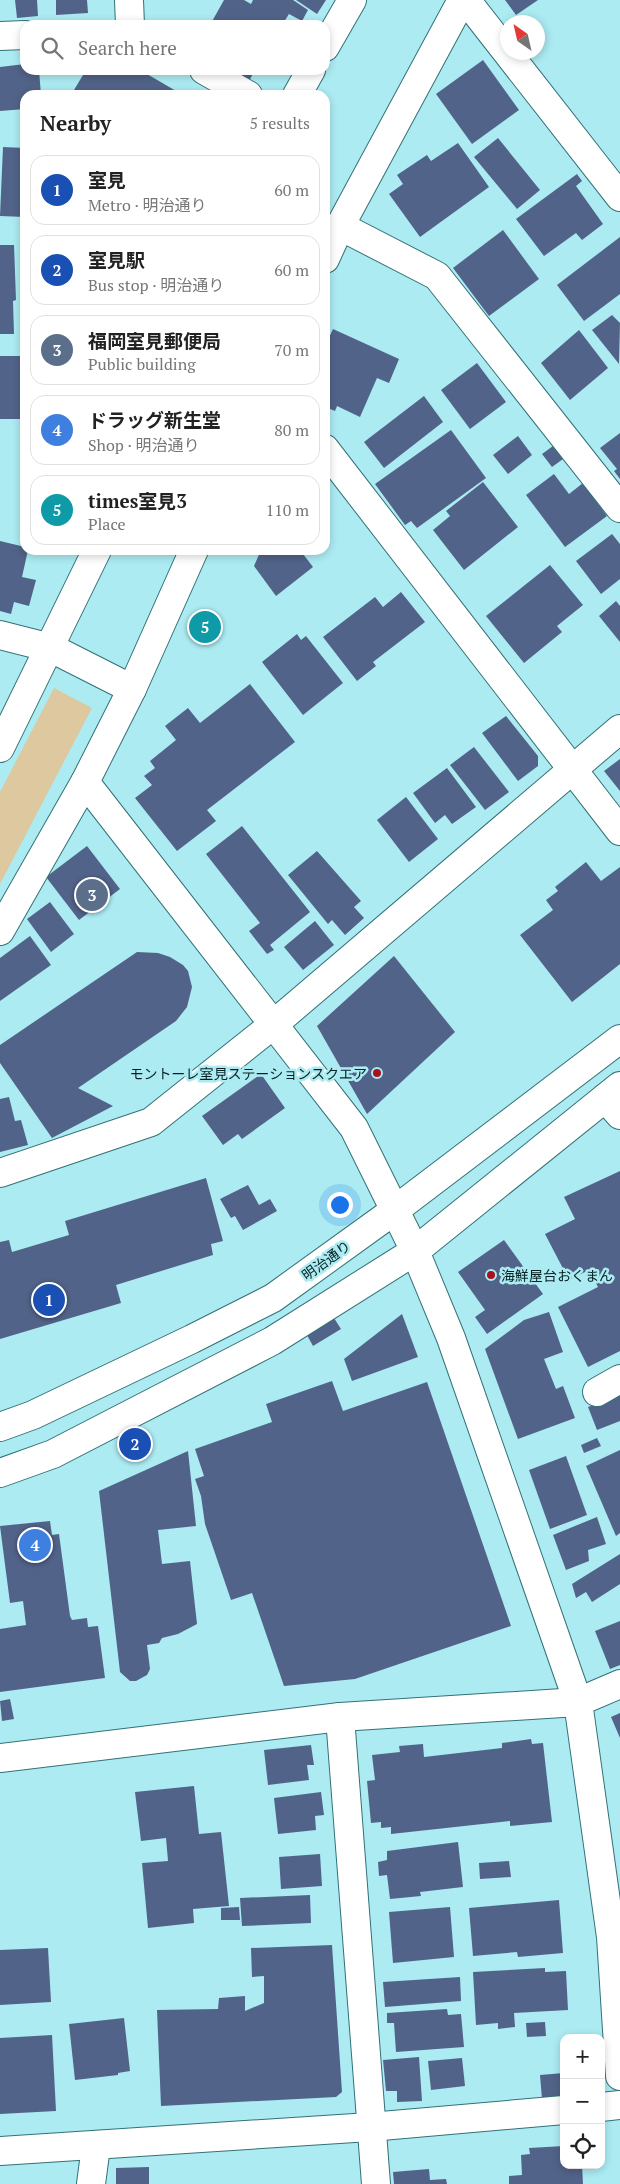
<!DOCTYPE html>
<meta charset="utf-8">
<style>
body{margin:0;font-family:"PT Serif","Noto Sans JP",serif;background:#f6f6f6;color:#222}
.controls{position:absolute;right:15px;bottom:15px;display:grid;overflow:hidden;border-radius:10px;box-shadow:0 2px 8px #0003}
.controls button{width:45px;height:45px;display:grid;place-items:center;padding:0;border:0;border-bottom:1px solid #e0e0e0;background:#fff;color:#222;font:25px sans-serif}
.compass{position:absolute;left:500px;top:15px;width:45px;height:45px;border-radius:50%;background:#fff;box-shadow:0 2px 8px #0003;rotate:326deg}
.you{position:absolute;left:339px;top:1204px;width:18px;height:18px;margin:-12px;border:4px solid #fff;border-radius:50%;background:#1a73e8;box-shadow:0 0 0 8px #1a73e833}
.badge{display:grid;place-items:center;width:32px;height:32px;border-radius:50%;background:#b45309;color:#fff;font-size:16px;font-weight:700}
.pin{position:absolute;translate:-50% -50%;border:2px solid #fff;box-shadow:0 1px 5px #0006}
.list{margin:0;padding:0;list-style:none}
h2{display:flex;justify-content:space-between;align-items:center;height:65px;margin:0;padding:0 20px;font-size:21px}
h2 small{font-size:16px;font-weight:400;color:#767676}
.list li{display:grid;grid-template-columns:32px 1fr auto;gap:15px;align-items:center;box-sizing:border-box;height:70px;margin:0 10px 10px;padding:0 10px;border:1px solid #e0e0e0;border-radius:15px}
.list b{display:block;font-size:19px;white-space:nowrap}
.list p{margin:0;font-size:16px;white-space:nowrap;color:#767676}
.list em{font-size:16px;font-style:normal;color:#767676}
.icon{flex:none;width:28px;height:28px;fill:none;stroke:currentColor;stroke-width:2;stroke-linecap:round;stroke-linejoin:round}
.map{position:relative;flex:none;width:620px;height:2184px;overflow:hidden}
.search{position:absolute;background:#fff;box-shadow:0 2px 8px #0003;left:20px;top:20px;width:310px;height:55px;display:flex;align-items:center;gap:12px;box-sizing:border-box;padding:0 18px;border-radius:15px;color:#767676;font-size:19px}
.panel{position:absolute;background:#fff;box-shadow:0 2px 8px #0003;left:20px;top:90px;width:310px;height:465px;border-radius:15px}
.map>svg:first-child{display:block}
.green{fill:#ddc89f}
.building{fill:#526389}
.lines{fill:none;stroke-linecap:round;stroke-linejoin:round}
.minor-casing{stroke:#337177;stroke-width:30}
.tertiary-casing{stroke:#337177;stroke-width:30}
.minor{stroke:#fff;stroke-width:28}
.tertiary{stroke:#fff;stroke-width:28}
.poi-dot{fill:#a8121f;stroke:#acebf2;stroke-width:2}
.labels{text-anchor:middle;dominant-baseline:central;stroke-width:5;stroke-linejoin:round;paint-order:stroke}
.poi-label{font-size:14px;fill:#072124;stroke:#acebf2;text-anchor:end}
.street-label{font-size:14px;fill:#072124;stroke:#acebf2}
</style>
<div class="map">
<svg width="620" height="2184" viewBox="0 0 620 2184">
<rect width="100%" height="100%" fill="#acebf2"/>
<path class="green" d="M54,688L92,708L0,884V792Z"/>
<g class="building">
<path d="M15,0H37L38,16L17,18Z"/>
<path d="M56,0H87L88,13L56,15Z"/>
<path d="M224,0H244L251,4L253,0H293L308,10L302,21L289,14L282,25H210Z"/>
<path d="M296,0H326L317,14Z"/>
<path d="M505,0H538L516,15Z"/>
<path d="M483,60L519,110L472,144L436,94Z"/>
<path d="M25,64V70H39L41,95H25V109L0,111V67Z"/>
<path d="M86,70H140L183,95H71Z"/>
<path d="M228,70H255L249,81Z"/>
<path d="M498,138L540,190L517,209L474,157Z"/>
<path d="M458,143L489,187L420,237L389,194L403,184L397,175L427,155L431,161Z"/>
<path d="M3,147L25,148V217L0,216Z"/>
<path d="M577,174L582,181L576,186L603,224L582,240L576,233L544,256L516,219Z"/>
<path d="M503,230L539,279L489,316L453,268Z"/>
<path d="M620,237V294L584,321L557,285Z"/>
<path d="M0,245H14L16,300L13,301L14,334H0Z"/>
<path d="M612,315L620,323L619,364L592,330Z"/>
<path d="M333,329L399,359L389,383L377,378L360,417L337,406L335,411L325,407V346Z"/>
<path d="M579,330L608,368L570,400L541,363Z"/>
<rect x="0" y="356" width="25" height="63"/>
<path d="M477,363L506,402L470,429L441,390Z"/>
<path d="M424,396L443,422L384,468L364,442Z"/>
<path d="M451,430L486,478L417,528L411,521L405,525L375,484Z"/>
<path d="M620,433V479L614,471L617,469L600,448Z"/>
<path d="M518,436L532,455L508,474L493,455Z"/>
<rect x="22" y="441" width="3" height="87"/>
<path d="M553,446L563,459L552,467L542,454Z"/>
<path d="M554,474L569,494L583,483L607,516L565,547L526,495Z"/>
<path d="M483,482L518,527L464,570L433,530L450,516L446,511Z"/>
<path d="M612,534L620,544V579L601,594L576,561Z"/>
<path d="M0,541L25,547V550H28L22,577L36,580L29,606L14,602L11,614L0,611Z"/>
<path d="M261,550H300L313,567L276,596L254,566Z"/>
<path d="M550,565L583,605L557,626L562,632L524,663L486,616Z"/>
<path d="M401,592L425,622L373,662L376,666L357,681L323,637L375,597L383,607Z"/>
<path d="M616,601L620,606V642L599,616Z"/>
<path d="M297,634L301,640L306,636L343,683L303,715L262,662Z"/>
<path d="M250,684L295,742L207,810L216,821L177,851L135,798L152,785L144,776L155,768L150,761L176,740L165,726L188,708L200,723Z"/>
<path d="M506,716L538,756V766L518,781L482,733Z"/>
<path d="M474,747L509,792L485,810L450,765Z"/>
<path d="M620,759V791L604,771Z"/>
<path d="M447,768L476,807L452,824L445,815L435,823L413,793Z"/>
<path d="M406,797L438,839L409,862L377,820Z"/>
<path d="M242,826L310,912L270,945L274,950L267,954L249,931L260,923L206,854Z"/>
<path d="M87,846L120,889L79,920L46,877Z"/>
<path d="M317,851L361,901L354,907L364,918L345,935L332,920L328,924L288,875Z"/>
<path d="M586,862L601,881L620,867V964L572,1002L520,935L553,910L546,900L558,891L555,887Z"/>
<path d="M50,902L74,934L51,952L27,919Z"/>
<path d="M315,921L334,945L303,970L284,947Z"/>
<path d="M30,936L51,965L0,1001V958Z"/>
<path d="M137,952L158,953L170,957L183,965L188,971L192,987L187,1007L176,1021L78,1088L113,1106L52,1138L0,1063V1045Z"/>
<path d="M394,956L455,1032L367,1114L317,1026Z"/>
<path d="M261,1074L285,1108L242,1139L238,1134L223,1145L202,1116Z"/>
<path d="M9,1097L15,1121L21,1120L28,1145L0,1152V1099Z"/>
<path d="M620,1171V1351L588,1367L558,1307L598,1287L589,1270L569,1280L545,1234L575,1219L564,1197Z"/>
<path d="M206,1178L223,1241L211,1244L213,1255L116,1285L121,1303L0,1339V1242L9,1240L12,1252L69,1235L65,1221Z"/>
<path d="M248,1185L259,1205L270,1199L277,1211L243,1230L235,1216L231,1218L220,1199Z"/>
<path d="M504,1240L543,1294L487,1334L475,1317L485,1310L458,1272Z"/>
<path d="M549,1312L563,1352L544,1359L556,1389L563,1386L575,1418L518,1439L485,1349L524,1320Z"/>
<path d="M402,1314L418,1357L352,1381L344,1359Z"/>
<path d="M334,1318L341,1329L313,1346L307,1335Z"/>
<path d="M332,1381L343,1411L427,1382L511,1626L355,1679L284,1686L252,1593L231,1600L205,1524L201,1496L195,1479L204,1476L195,1449L272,1422L266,1404Z"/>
<path d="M620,1395V1421L597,1430L588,1407Z"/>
<path d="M597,1438L601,1446L584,1453L581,1445Z"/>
<path d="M620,1450V1533L616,1536L586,1466Z"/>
<path d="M188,1451L196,1526L158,1530L162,1564L190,1561L197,1624L178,1634L162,1638L159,1643L147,1645L150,1669L147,1675L136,1681H130L120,1672L99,1491Z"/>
<path d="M566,1456L587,1515L550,1529L529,1470Z"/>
<path d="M597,1517L606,1544L588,1550L589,1561L566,1570L553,1535Z"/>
<path d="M50,1521L52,1535L59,1534L70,1616L72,1620L87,1618L88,1627L98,1626L105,1678L0,1692V1629L26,1625L23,1601L10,1603L0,1526Z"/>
<path d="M620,1554V1584L592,1602L586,1592L576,1598L572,1584Z"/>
<path d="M620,1621V1665L610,1669L595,1631Z"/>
<path d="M10,1699L14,1719L2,1721L0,1701Z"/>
<path d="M620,1713V1738L611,1717Z"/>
<path d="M531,1739L532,1744L543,1743L552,1822L510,1826V1821L391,1834V1827L381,1828V1822L371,1823L367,1781L375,1780L372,1755L400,1752L399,1746L423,1744L424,1757L502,1748V1743Z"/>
<path d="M311,1745L314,1765H307L309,1780L268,1785L264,1750Z"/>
<path d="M194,1786L199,1834L221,1832L229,1906L193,1909L194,1923L148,1928L142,1863L168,1861L166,1838L141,1841L135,1792Z"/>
<path d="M321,1792L324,1815L315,1816L316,1830L278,1834L274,1798Z"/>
<path d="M458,1842L463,1887L420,1892L421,1896L390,1899L387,1875L379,1876L378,1862L387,1860V1851Z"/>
<path d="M320,1854L322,1886L281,1889L279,1857Z"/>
<path d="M509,1861L511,1877L480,1879L479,1863Z"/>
<path d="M310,1895L311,1923L242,1926L240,1898Z"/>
<path d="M559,1900L563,1953L518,1957L517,1952L473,1956L469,1908Z"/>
<path d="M239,1907L240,1920H221V1908Z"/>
<path d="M450,1907L454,1957L393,1963L389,1912Z"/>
<path d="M332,1945L342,2092L336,2097L161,2106L157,2010L218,2009L219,1998L245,1996V2011L264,2003V1976L252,1977L251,1948Z"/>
<path d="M48,1948L51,2002L0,2005V1950Z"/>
<path d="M545,1968V1972L566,1971L568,2010L514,2013L515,2027L498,2029V2023L476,2025L473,1972Z"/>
<path d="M460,1977L461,2001L385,2007L383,1982Z"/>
<path d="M447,2009L448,2015L461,2014L464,2047L396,2052L394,2023H387V2013Z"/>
<path d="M124,2018L130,2071L118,2073V2075L75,2080L69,2024Z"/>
<path d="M545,2022L546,2036L527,2037L526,2023Z"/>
<path d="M52,2035L56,2111L0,2114V2038Z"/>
<path d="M419,2057L422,2101L397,2102V2091H386L383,2060Z"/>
<path d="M462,2058L465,2086L431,2090L428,2061Z"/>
<path d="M564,2073V2098L542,2099L540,2075Z"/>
<path d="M564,2146V2165H582L583,2184H509V2176L522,2175L521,2155L530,2154L529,2148Z"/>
<path d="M149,2167V2184H116V2168Z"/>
<path d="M429,2169L430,2180L446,2179L447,2184H394L393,2172Z"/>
</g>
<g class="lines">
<g class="minor-casing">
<g id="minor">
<path d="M129,0L130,25"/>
<path d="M466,0L620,197"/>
<path d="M0,36L25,35"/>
<path d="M325,47L352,0"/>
<path d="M204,70L248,95"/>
<path d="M297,95L311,70"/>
<path d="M340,226L437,276L620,508"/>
<path d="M325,449L620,831"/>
<path d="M0,635L51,648L132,689"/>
<path d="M0,748L97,550"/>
<path d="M0,931L85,782"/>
<path d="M605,1098L620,1115"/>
<path d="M0,1173L151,1122L274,1024L620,729"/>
<path d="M597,1392L620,1379"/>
<path d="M340,1717L376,2184"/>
<path d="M0,1758L340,1717L578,1702L620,1684"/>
<path d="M601,2107L620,2105"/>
<path d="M0,2151L370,2127L564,2110"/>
<path d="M91,2184L96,2146"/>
</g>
</g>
<g class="tertiary-casing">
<g id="tertiary">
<path d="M325,259L340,226L462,0"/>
<path d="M194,550L132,689L85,782L354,1128L415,1251L451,1338L578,1702L611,1937L620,2076"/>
<path d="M0,1427L33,1415L192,1339L273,1298L395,1210L620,1039"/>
<path d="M0,1473L53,1454L272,1341L415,1251L620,1086"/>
</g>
</g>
<use href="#minor" class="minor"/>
<use href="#tertiary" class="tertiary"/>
</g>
<g class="poi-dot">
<circle cx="377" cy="1073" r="5"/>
<circle cx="491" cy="1275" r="5"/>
</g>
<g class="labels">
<g class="poi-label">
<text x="367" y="1073">モントーレ室見ステーションスクエア</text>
<text x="501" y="1275" text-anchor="start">海鮮屋台おくまん</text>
</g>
<g class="street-label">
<text transform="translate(326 1260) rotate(-36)">明治通り</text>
</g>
</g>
</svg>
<div class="controls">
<button>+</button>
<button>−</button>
<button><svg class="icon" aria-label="locate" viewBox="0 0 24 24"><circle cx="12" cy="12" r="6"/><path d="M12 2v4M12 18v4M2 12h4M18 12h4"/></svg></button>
</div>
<svg class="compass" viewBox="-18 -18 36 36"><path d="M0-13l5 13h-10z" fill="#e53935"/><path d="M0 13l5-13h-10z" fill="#767676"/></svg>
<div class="you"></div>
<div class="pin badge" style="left:49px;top:1300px;background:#1a4fb4">1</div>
<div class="pin badge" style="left:135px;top:1444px;background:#1a4fb4">2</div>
<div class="pin badge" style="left:92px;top:895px;background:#5c6f8a">3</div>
<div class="pin badge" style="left:35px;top:1545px;background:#3f7fe0">4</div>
<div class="pin badge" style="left:205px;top:627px;background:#0f9aa8">5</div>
<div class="search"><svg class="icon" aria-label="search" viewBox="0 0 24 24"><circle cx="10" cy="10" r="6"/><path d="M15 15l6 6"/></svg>Search here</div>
<section class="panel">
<h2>Nearby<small>5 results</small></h2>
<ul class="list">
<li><span class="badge" style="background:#1a4fb4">1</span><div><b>室見</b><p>Metro · 明治通り</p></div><em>60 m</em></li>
<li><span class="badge" style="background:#1a4fb4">2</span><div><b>室見駅</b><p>Bus stop · 明治通り</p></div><em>60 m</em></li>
<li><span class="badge" style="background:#5c6f8a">3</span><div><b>福岡室見郵便局</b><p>Public building</p></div><em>70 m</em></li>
<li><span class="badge" style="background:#3f7fe0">4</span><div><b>ドラッグ新生堂</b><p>Shop · 明治通り</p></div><em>80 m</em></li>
<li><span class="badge" style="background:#0f9aa8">5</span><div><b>times室見3</b><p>Place</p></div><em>110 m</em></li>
</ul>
</section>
</div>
